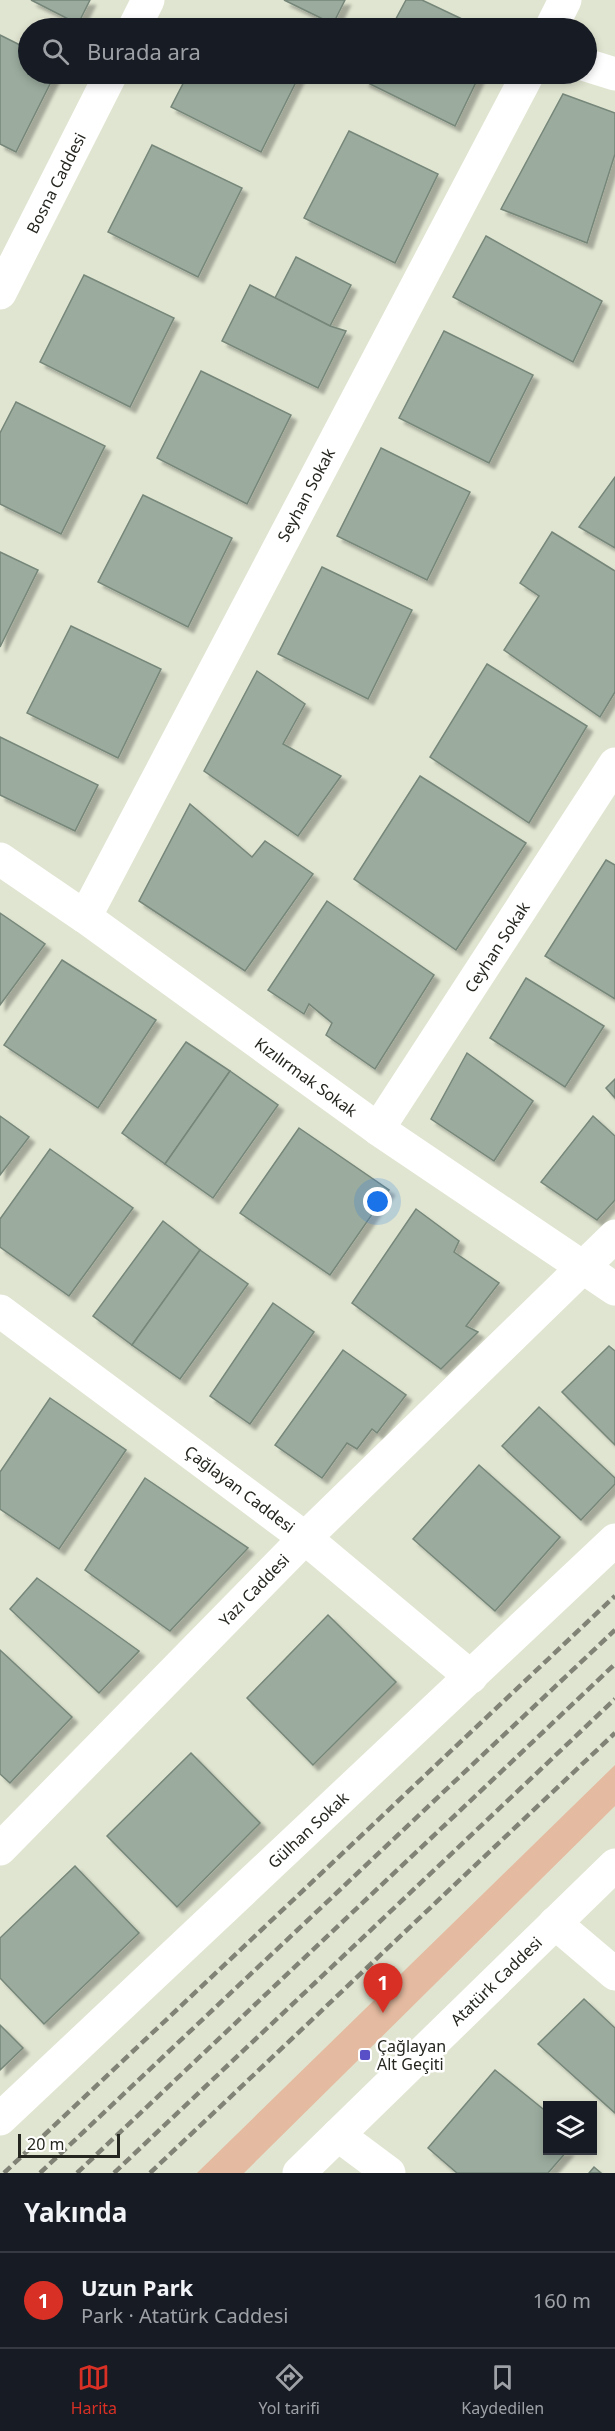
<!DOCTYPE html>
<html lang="tr">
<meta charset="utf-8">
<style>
body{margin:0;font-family:"Noto Sans",sans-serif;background:#20242c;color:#f1f3f6}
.controls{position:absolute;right:18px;bottom:18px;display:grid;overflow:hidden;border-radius:0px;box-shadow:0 3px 9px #0003}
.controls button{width:54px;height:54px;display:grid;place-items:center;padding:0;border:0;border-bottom:2px solid #363941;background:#171b24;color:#f1f3f6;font:30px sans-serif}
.scale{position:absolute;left:18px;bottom:15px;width:102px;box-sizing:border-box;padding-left:6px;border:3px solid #24261f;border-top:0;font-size:16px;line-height:21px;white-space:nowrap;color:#24261f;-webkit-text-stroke:4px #fff;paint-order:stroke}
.you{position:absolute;left:378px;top:1202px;width:21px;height:21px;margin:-15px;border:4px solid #fff;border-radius:50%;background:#1a73e8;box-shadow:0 0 0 9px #1a73e833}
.badge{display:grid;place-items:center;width:39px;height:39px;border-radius:50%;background:#d93025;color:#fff;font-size:20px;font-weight:700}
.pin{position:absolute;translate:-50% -50px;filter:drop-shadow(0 2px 3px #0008)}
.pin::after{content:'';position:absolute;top:32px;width:21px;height:18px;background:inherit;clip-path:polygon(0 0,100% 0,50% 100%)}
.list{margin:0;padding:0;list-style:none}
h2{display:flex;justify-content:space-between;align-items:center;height:78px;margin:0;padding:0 24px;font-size:26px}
h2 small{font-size:20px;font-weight:400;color:#9ea1a6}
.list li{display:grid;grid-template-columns:39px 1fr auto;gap:18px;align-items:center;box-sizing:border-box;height:96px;padding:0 24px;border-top:2px solid #363941}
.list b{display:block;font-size:22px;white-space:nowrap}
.list p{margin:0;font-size:20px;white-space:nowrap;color:#9ea1a6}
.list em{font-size:20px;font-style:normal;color:#9ea1a6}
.icon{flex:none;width:33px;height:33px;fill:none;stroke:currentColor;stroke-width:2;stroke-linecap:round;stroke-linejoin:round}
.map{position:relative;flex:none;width:615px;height:2173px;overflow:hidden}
.search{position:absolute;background:#171b24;box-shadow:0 3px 9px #0003;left:18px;right:18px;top:18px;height:66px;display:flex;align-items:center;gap:15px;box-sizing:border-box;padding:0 21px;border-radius:33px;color:#9ea1a6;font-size:22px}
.sheet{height:174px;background:#171b24}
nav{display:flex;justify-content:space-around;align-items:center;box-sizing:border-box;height:84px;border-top:2px solid #363941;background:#171b24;font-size:16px;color:#9ea1a6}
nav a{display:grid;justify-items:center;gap:3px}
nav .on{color:#d93025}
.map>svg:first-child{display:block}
.green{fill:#e4baa0}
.building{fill:#9bac9e;stroke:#76877a;stroke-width:1.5;filter:url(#shadow)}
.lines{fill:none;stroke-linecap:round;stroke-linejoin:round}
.street{stroke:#fff;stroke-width:33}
.secondary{stroke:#fff;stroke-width:33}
.primary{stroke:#fff;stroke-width:33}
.rail{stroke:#808376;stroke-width:4.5;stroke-dasharray:9 4.5;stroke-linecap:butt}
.poi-dot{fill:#5950c8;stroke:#fff;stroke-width:2}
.labels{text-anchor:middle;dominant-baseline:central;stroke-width:5;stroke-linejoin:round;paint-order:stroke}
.street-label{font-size:16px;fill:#24261f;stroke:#fff}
.poi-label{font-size:16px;fill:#24261f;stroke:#fff;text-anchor:start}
</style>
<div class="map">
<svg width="615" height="2173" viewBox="0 0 615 2173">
<defs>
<filter id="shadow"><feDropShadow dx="5.5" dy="5.5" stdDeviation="1.5" flood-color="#0004"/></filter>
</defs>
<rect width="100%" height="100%" fill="#e0e5d1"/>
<path class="green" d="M615,1765V1806L244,2173H197Z"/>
<g class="building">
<path d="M31,0H90L78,24Z"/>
<path d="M284,0H345L333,24Z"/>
<path d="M406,0H422L481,28H391Z"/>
<path d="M216,20L234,28H211Z"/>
<path d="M0,35L28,49V74H55L16,152L0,144Z"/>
<path d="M188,74H300L261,152L171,107Z"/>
<path d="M368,74H480L455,126L364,81Z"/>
<path d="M563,94L615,113V154L587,243L501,209Z"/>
<path d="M349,131L438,174L395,263L304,218Z"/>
<path d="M152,145L242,188L198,277L108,232Z"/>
<path d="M486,236L602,301L573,362L453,297Z"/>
<path d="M296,257L351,285L330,326L275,298Z"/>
<path d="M84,275L174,318L130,407L40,362Z"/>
<path d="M250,285L330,326L346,331L318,388L222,341Z"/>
<path d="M444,331L533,375L489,463L399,418Z"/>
<path d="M201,371L291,415L247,504L157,458Z"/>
<path d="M16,402L105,446L61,534L0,504V433Z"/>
<path d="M381,448L470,492L427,580L337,536Z"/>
<path d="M615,477V548L579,527Z"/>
<path d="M143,495L232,538L188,627L98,582Z"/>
<path d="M552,532L615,571V692L600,717L504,650L539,596L520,583Z"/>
<path d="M0,552L38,570L0,647Z"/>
<path d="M322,567L412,610L368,699L278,654Z"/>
<path d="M71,626L161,669L118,758L27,713Z"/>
<path d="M487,664L587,726L529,823L430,757Z"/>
<path d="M257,671L305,704L283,744L341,776L298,836L204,771Z"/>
<path d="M0,737L98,785L75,831L0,795Z"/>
<path d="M420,776L526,843L456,950L354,879Z"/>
<path d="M190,804L252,857L265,841L313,874L245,971L139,901Z"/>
<path d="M606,860L615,865V999L545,956Z"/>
<path d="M327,901L434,975L375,1069L326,1035L332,1023L309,1004L304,1014L268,990Z"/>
<path d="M0,913L45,944L0,1005Z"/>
<path d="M62,960L156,1020L98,1108L4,1045Z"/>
<path d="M526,978L604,1026L565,1087L490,1038Z"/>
<path d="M186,1042L230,1071L165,1164L122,1133Z"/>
<path d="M467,1053L533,1101L494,1161L431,1119Z"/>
<path d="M230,1071L278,1105L213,1198L165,1164Z"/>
<path d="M615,1079V1098L606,1088Z"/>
<path d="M0,1116L29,1137L0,1175Z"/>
<path d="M593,1116L615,1136V1200L597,1220L541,1182Z"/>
<path d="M299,1128L389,1190L330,1275L240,1213Z"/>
<path d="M50,1149L133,1208L69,1296L0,1247V1219Z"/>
<path d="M416,1209L459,1241L454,1252L499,1283L466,1326L478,1332L441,1369L352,1303Z"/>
<path d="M163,1221L200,1250L132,1345L93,1316Z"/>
<path d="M200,1250L248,1284L180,1379L132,1345Z"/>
<path d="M273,1303L314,1332L250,1424L210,1396Z"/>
<path d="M609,1346L615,1351V1445L562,1392Z"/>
<path d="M343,1350L406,1395L377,1433L372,1429L357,1449L347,1443L322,1478L275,1445Z"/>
<path d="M50,1398L126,1450L59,1549L0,1509V1472Z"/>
<path d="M539,1407L615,1478V1484L581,1520L502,1446Z"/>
<path d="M479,1465L560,1537L495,1611L413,1539Z"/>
<path d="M145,1478L248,1548L170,1631L85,1570Z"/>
<path d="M37,1578L139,1651L99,1693L10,1609Z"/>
<path d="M328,1615L396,1682L313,1765L247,1698Z"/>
<path d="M0,1650L72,1717L10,1783L0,1774Z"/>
<path d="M191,1753L260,1823L177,1907L107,1836Z"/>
<path d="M75,1866L139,1933L44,2024L0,1978V1938Z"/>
<path d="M584,1999L615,2028V2113L538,2044Z"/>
<path d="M0,2025L23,2048L0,2070Z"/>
<path d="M495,2070L548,2113V2150H568L548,2173H457L428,2148Z"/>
<path d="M594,2167L601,2173H589Z"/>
</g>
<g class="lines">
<g class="street">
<path d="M551,28L565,0"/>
<path d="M586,65L615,74"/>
<path d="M0,859L85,917L378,1129L615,1289"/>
<path d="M85,917L528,74"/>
<path d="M378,1129L615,764"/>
<path d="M0,1849L305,1538L615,1236"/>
<path d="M555,1923L615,1974"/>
<path d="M0,2119L615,1540"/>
<path d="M338,2135L389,2173"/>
</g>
<g class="secondary">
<path d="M134,28L148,0"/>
<path d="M0,293L111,74"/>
<path d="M0,1311L305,1538L471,1677"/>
</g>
<path class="primary" d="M299,2173L615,1865"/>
<g class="rail">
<path d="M4,2173L615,1596"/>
<path d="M40,2173L615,1630"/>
<path d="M77,2173L615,1664"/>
<path d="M114,2173L615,1699"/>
<path d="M150,2173L615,1733"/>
</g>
</g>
<rect class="poi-dot" x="359" y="2049" width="12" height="12" rx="3"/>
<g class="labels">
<g class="street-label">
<text transform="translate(56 183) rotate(-63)">Bosna Caddesi</text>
<text transform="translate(306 495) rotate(-62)">Seyhan Sokak</text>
<text transform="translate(497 947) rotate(-57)">Ceyhan Sokak</text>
<text transform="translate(306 1077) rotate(36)">Kızılırmak Sokak</text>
<text transform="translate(240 1489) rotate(37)">Çağlayan Caddesi</text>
<text transform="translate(254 1590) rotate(-46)">Yazı Caddesi</text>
<text transform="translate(308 1830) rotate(-43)">Gülhan Sokak</text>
<text transform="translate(496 1981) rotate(-44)">Atatürk Caddesi</text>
</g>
<g class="poi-label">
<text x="377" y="2046">Çağlayan<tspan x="377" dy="18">Alt Geçiti</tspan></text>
</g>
</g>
</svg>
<div class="controls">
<button><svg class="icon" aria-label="layers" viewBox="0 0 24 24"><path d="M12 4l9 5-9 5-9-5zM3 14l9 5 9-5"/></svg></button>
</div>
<div class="scale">20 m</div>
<div class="you"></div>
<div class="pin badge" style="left:383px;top:2013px">1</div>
<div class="search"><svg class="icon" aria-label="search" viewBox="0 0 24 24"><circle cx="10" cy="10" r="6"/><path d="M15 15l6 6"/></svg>Burada ara</div>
</div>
<section class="sheet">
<h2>Yakında<small></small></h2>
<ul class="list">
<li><span class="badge">1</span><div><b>Uzun Park</b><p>Park · Atatürk Caddesi</p></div><em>160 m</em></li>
</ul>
</section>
<nav>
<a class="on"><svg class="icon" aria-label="map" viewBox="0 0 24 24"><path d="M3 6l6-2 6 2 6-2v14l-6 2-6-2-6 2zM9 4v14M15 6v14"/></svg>Harita</a>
<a><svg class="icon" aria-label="directions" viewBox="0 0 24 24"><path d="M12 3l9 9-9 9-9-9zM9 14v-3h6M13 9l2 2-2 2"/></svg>Yol tarifi</a>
<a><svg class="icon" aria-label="saved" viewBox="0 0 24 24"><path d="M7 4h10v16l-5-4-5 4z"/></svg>Kaydedilen</a>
</nav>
